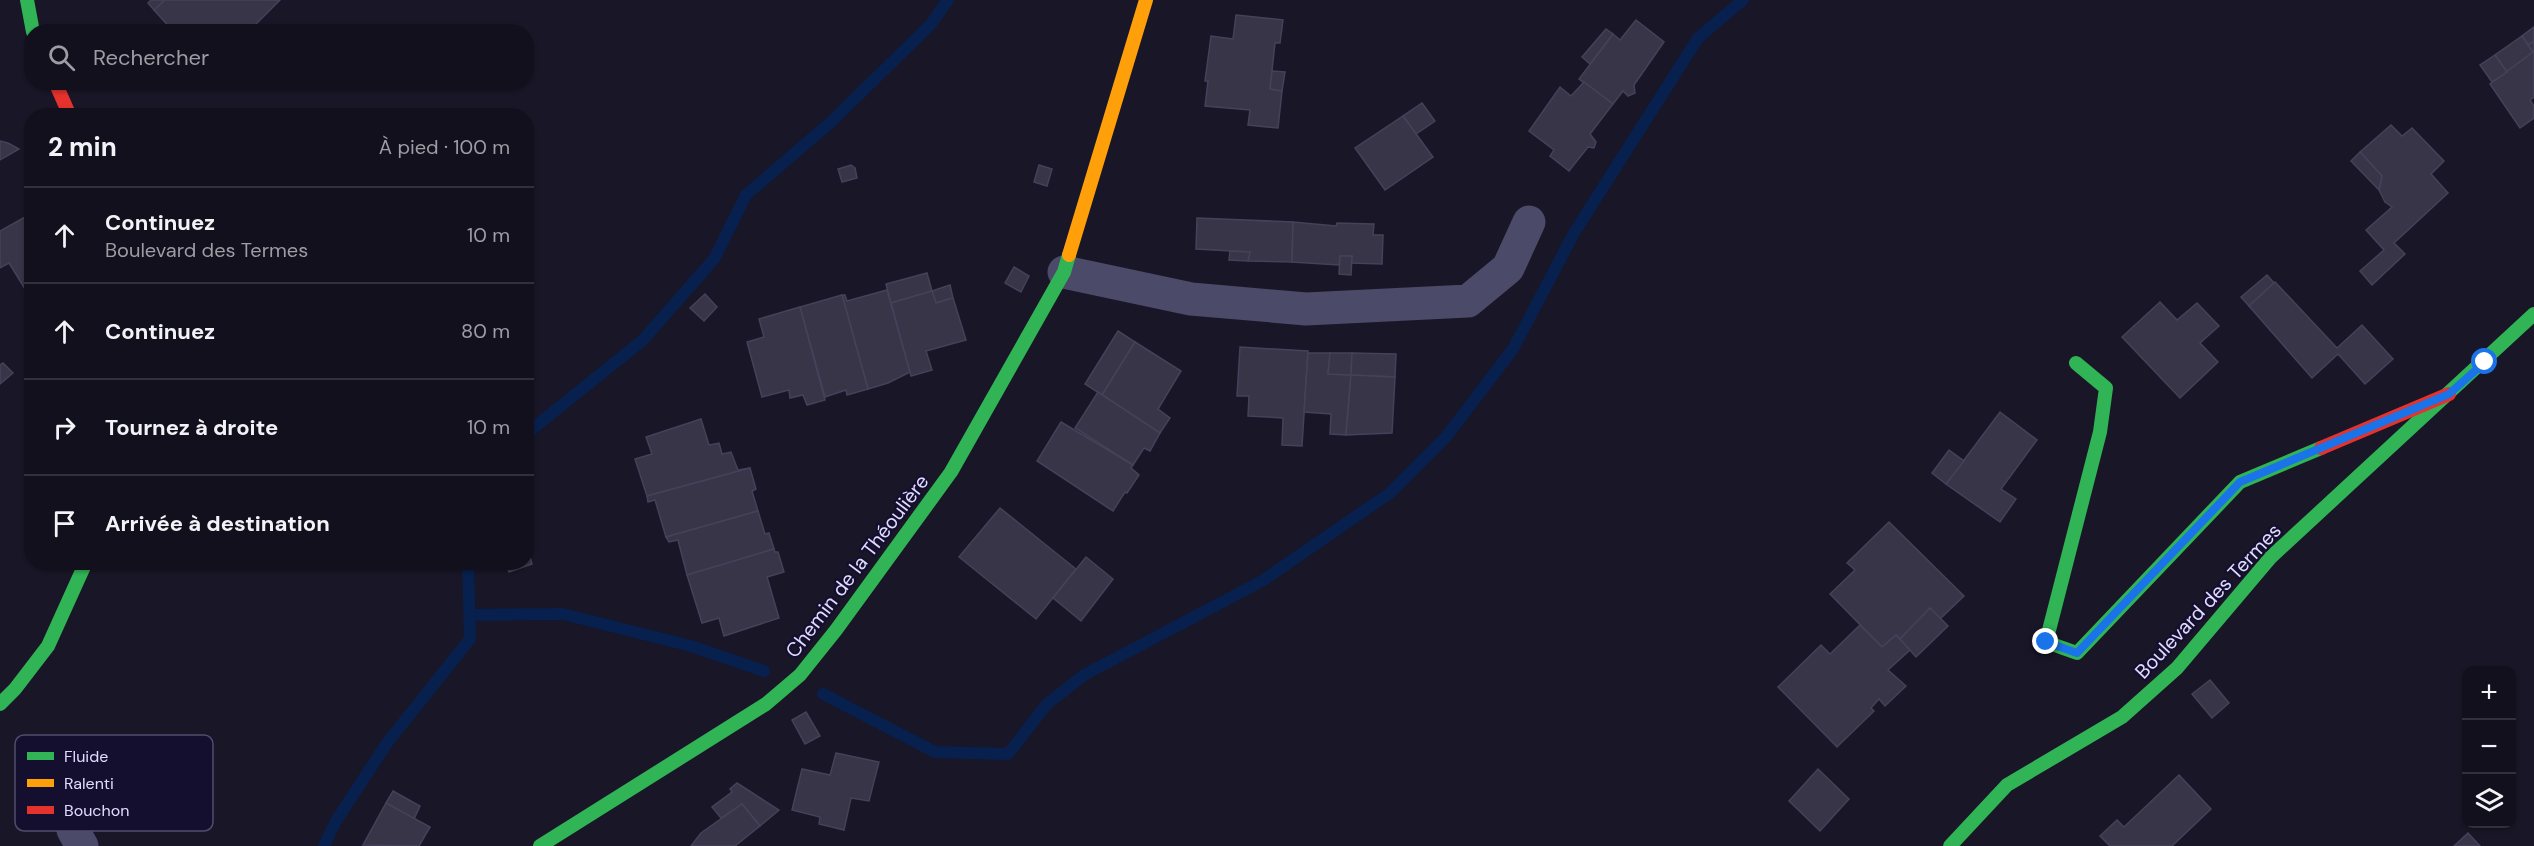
<!DOCTYPE html>
<html lang="fr">
<meta charset="utf-8">
<style>
body{margin:0;font-family:"DM Sans",sans-serif;background:#1c1926;color:#f1f3f6}
.controls{position:absolute;right:18px;bottom:18px;display:grid;overflow:hidden;border-radius:12px;box-shadow:0 2px 4px #0004}
.controls button{width:54px;height:54px;display:grid;place-items:center;padding:0;border:0;border-bottom:2px solid #32303b;background:#13101d;color:#f1f3f6;font:30px sans-serif}
.stop{position:absolute;width:18px;height:18px;margin:-14px;border:4px solid #1a73e8;border-radius:50%;background:#fff}
.stop.end{background:#1a73e8;border-color:#fff;box-shadow:0 2px 6px #0008}
.list{margin:0;padding:0;list-style:none}
h2{display:flex;justify-content:space-between;align-items:center;height:78px;margin:0;padding:0 24px;font-size:26px}
h2 small{font-size:20px;font-weight:400;color:#9d9da4}
.list li{display:grid;grid-template-columns:39px 1fr auto;gap:18px;align-items:center;box-sizing:border-box;height:96px;padding:0 24px;border-top:2px solid #32303b}
.list b{display:block;font-size:22px;white-space:nowrap}
.list p{margin:0;font-size:20px;white-space:nowrap;color:#9d9da4}
.list em{font-size:20px;font-style:normal;color:#9d9da4}
.icon{flex:none;width:33px;height:33px;fill:none;stroke:currentColor;stroke-width:2;stroke-linecap:round;stroke-linejoin:round}
.map{position:relative;flex:none;width:2534px;height:846px;overflow:hidden}
.search{position:absolute;background:#13101d;box-shadow:0 2px 4px #0004;left:24px;top:24px;width:510px;height:66px;display:flex;align-items:center;gap:15px;box-sizing:border-box;padding:0 21px;border-radius:24px;color:#9d9da4;font-size:22px}
.panel{position:absolute;background:#13101d;box-shadow:0 2px 4px #0004;left:24px;top:108px;width:510px;height:462px;border-radius:24px}
.map>svg:first-child{display:block}
.lines{fill:none;stroke-linecap:round;stroke-linejoin:round}
.stream{stroke:#07204d;stroke-width:12}
.building{fill:#383548;stroke:#45415a;stroke-width:1.5}
.street{stroke:#4b4a68;stroke-width:33}
.fast{stroke:#30b455;stroke-width:14}
.slow{stroke:#ff9f0a;stroke-width:14}
.jam{stroke:#e5322d;stroke-width:14}
.route{stroke:#1a73e8;stroke-width:8}
.labels{text-anchor:middle;dominant-baseline:central;stroke-width:4.5;stroke-linejoin:round;paint-order:stroke}
.street-label{font-size:20px;fill:#e0dcff;stroke:#140f2e}
.key{fill:#140f2e;stroke:#514c6d;stroke-width:1.5}
.key-label{font-size:16px;fill:#e0dcff}
</style>
<div class="map">
<svg width="2534" height="846" viewBox="0 0 2534 846">
<rect width="100%" height="100%" fill="#191627"/>
<g class="lines">
<g class="stream">
<path d="M526,434L643,340L714,259L746,195L831,122L931,24L948,0"/>
<path d="M469,615L563,614L691,646L764,671"/>
<path d="M823,694L935,752L1008,754L1047,704L1084,675L1262,581L1390,493L1446,437L1513,349L1574,233L1698,38L1743,0"/>
<path d="M324,846L336,821L387,743L470,639L468,562"/>
</g>
</g>
<g class="building">
<path d="M151,0H165L154,10L148,3Z"/>
<path d="M165,0H280L248,32H174L154,10Z"/>
<path d="M1236,15L1283,20L1280,43H1275L1270,89L1282,91L1278,128L1248,125L1250,110L1205,106L1208,81H1205L1211,36L1233,39Z"/>
<path d="M1636,20L1664,42L1634,85L1635,93L1628,96L1623,91L1613,104L1579,79L1613,34L1620,40Z"/>
<path d="M2534,27V41L2528,45L2522,36Z"/>
<path d="M1606,29L1613,34L1590,64L1582,57Z"/>
<path d="M2522,36L2533,52L2507,72L2495,55Z"/>
<path d="M2534,41V97L2530,100L2534,106V118L2520,128L2490,84L2533,52L2528,45Z"/>
<path d="M2495,55L2507,72L2492,82L2480,65Z"/>
<path d="M1272,71L1285,72L1282,91L1270,89Z"/>
<path d="M1584,82L1613,104L1590,134L1596,142L1594,148L1588,147L1569,171L1550,156L1554,150L1529,131L1560,87L1571,96Z"/>
<path d="M1422,103L1435,121L1416,134L1403,116Z"/>
<path d="M1403,116L1433,157L1385,190L1355,148Z"/>
<path d="M2391,125L2402,136L2412,128L2444,161L2431,174L2448,193L2394,243L2405,254L2372,285L2360,271L2384,250L2366,230L2392,207L2385,202L2379,190L2382,176L2360,152Z"/>
<path d="M0,141L8,143L19,149L0,160Z"/>
<path d="M2360,152L2382,176L2379,190L2351,161Z"/>
<path d="M851,165L855,168L857,178L842,182L838,169Z"/>
<path d="M1039,165L1052,169L1047,186L1034,182Z"/>
<path d="M32,213V300L9,263L0,268V231Z"/>
<path d="M1197,218L1293,222L1292,262L1248,261L1250,252L1196,249Z"/>
<path d="M1293,222L1336,226L1337,223L1374,224L1373,235H1383L1382,264L1351,263L1352,256H1340L1339,265L1292,262Z"/>
<path d="M1230,251L1250,252L1248,261L1229,260Z"/>
<path d="M1340,256H1352L1351,275L1339,274Z"/>
<path d="M1014,267L1029,276L1021,292L1005,283Z"/>
<path d="M927,273L932,291L891,303L886,284Z"/>
<path d="M2267,275L2274,283L2249,306L2241,297Z"/>
<path d="M2275,282L2337,348L2362,325L2393,359L2365,384L2338,354L2312,378L2249,306Z"/>
<path d="M950,285L953,298L936,303L932,291Z"/>
<path d="M887,290L910,372L888,383L868,389L842,295H845L847,301Z"/>
<path d="M932,291L936,303L953,298L966,340L926,351L932,370L911,376L891,303Z"/>
<path d="M705,294L717,307L704,321L690,308Z"/>
<path d="M842,295L868,389L847,395L846,390L825,397L800,307Z"/>
<path d="M2160,302L2177,320L2197,303L2219,326L2200,343L2218,362L2180,398L2122,337Z"/>
<path d="M800,307L825,400L807,405L803,395L790,398L789,390L762,397L747,342L764,337L759,319Z"/>
<path d="M1118,331L1135,342L1102,395L1085,384Z"/>
<path d="M1135,342L1181,371L1158,409L1170,418L1160,433L1102,395Z"/>
<path d="M1240,347L1308,351L1302,446L1282,445L1283,418L1248,416L1249,396H1237Z"/>
<path d="M1308,353H1330L1328,374L1351,375L1346,435L1330,434L1331,414L1304,412Z"/>
<path d="M1330,353H1352L1351,375L1328,374Z"/>
<path d="M1352,353L1396,354L1395,377L1351,375Z"/>
<path d="M3,363L13,373L0,384V365Z"/>
<path d="M1351,375L1395,377L1392,433L1346,435Z"/>
<path d="M1098,392L1160,433L1150,451L1144,448L1133,465L1075,428Z"/>
<path d="M2000,412L2037,440L2001,489L2016,499L2000,522L1946,484Z"/>
<path d="M701,419L709,445L719,443L722,454L731,452L738,470L750,468L647,496L635,459L652,454L646,437Z"/>
<path d="M1061,422L1133,465L1131,468L1139,475L1127,493L1125,492L1113,511L1037,461Z"/>
<path d="M1949,450L1964,461L1946,484L1932,473Z"/>
<path d="M750,468L756,489L752,491L758,511L666,537L655,500L648,502L647,496Z"/>
<path d="M1000,508L1076,569L1036,619L959,557Z"/>
<path d="M758,511L765,534L769,533L774,549L687,575L678,540L669,542L666,537Z"/>
<path d="M1889,522L1964,596L1940,619L1930,608L1900,639L1896,635L1882,647L1830,594L1855,570L1847,563Z"/>
<path d="M527,546L532,564L509,572L506,562H526Z"/>
<path d="M774,549L775,552H778L784,572L767,577L779,618L724,636L719,618L702,623L687,575Z"/>
<path d="M1086,557L1113,579L1081,621L1053,598Z"/>
<path d="M1930,608L1948,626L1916,657L1900,639Z"/>
<path d="M1860,625L1882,647L1896,635L1910,650L1888,670L1906,686L1885,706L1879,699L1871,708L1874,711L1837,747L1778,687L1821,645L1830,654Z"/>
<path d="M2210,680L2229,703L2212,718L2192,694Z"/>
<path d="M806,712L820,736L805,744L792,720Z"/>
<path d="M836,753L879,762L869,801L851,798L844,830L819,824L820,817L792,810L802,769L830,775Z"/>
<path d="M1818,769L1849,799L1820,831L1789,801Z"/>
<path d="M2179,775L2211,809L2172,846H2110L2100,836L2117,820L2124,827Z"/>
<path d="M737,783L779,810L760,826L742,804L721,818L712,807L732,792L730,789Z"/>
<path d="M393,791L420,806L414,819L386,803Z"/>
<path d="M386,803L430,827L419,846L363,845Z"/>
<path d="M742,804L760,826L735,846H691L701,833Z"/>
<path d="M2468,833L2480,846H2454Z"/>
</g>
<g class="lines">
<g class="street">
<path d="M1064,272L1191,299L1306,309L1468,301L1508,268L1529,222"/>
<path d="M73,830L82,846"/>
</g>
<g class="fast">
<path d="M27,0L33,32"/>
<path d="M2076,363L2106,388L2100,432L2046,642L2077,653L2240,482L2321,448"/>
<path d="M0,704L15,689L48,646L86,562"/>
<path d="M540,846L766,704L800,675L836,630L951,472L1064,272L1069,255"/>
<path d="M1950,846L2007,785L2122,717L2177,668L2271,557L2534,314"/>
</g>
<path class="slow" d="M1069,255L1146,0"/>
<g class="jam">
<path d="M55,82L70,116"/>
<path d="M2321,448L2449,394"/>
</g>
</g>
<g class="lines">
<path class="route" d="M2046,642L2077,653L2240,482L2449,394L2485,362"/>
</g>
<g class="labels">
<g class="street-label">
<text transform="translate(857 566) rotate(-53)">Chemin de la Théoulière</text>
<text transform="translate(2208 601) rotate(-47)">Boulevard des Termes</text>
</g>
</g>
<rect x="15" y="735" width="198" height="96" rx="9" class="key"/>
<rect x="27" y="752" width="27" height="8" fill="#30b455"/>
<rect x="27" y="779" width="27" height="8" fill="#ff9f0a"/>
<rect x="27" y="806" width="27" height="8" fill="#e5322d"/>
<g class="key-label">
<text x="64" y="762">Fluide</text>
<text x="64" y="789">Ralenti</text>
<text x="64" y="816">Bouchon</text>
</g>
</svg>
<div class="controls">
<button>+</button>
<button>−</button>
<button><svg class="icon" aria-label="layers" viewBox="0 0 24 24"><path d="M12 4l9 5-9 5-9-5zM3 14l9 5 9-5"/></svg></button>
</div>
<div class="stop" style="left:2485px;top:362px"></div>
<div class="stop end" style="left:2046px;top:642px"></div>
<div class="search"><svg class="icon" aria-label="search" viewBox="0 0 24 24"><circle cx="10" cy="10" r="6"/><path d="M15 15l6 6"/></svg>Rechercher</div>
<section class="panel">
<h2>2 min<small>À pied · 100 m</small></h2>
<ul class="list">
<li><svg class="icon" aria-label="ahead" viewBox="0 0 24 24"><path d="M12 20V5M6 11l6-6 6 6"/></svg><div><b>Continuez</b><p>Boulevard des Termes</p></div><em>10 m</em></li>
<li><svg class="icon" aria-label="ahead" viewBox="0 0 24 24"><path d="M12 20V5M6 11l6-6 6 6"/></svg><div><b>Continuez</b></div><em>80 m</em></li>
<li><svg class="icon" aria-label="right" viewBox="0 0 24 24"><path d="M7 20v-9h11M14 6l5 5-5 5"/></svg><div><b>Tournez à droite</b></div><em>10 m</em></li>
<li><svg class="icon" aria-label="arrive" viewBox="0 0 24 24"><path d="M6 21V4h12l-3 4 3 4H6"/></svg><div><b>Arrivée à destination</b></div></li>
</ul>
</section>
</div>
